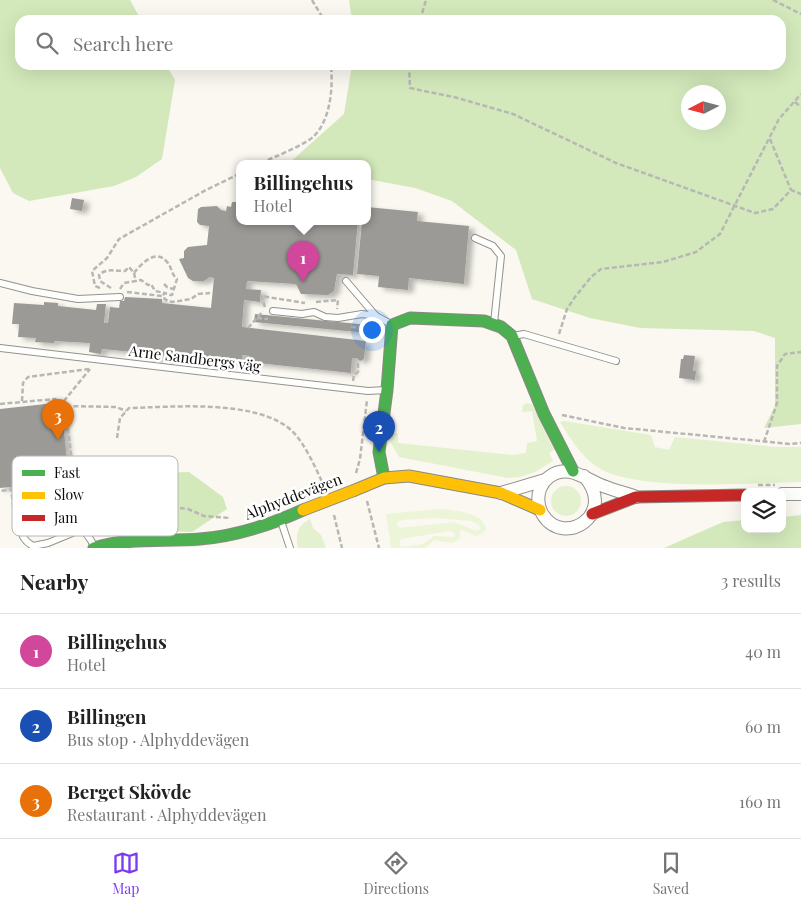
<!DOCTYPE html>
<meta charset="utf-8">
<style>
body{margin:0;font-family:"Playfair Display",serif;background:#f6f6f6;color:#222}
.controls{position:absolute;right:15px;bottom:15px;display:grid;overflow:hidden;border-radius:10px;box-shadow:0 5px 20px #0002}
.controls button{width:45px;height:45px;display:grid;place-items:center;padding:0;border:0;border-bottom:1px solid #e0e0e0;background:#fff;color:#222;font:25px sans-serif}
.compass{position:absolute;left:681px;top:85px;width:45px;height:45px;border-radius:50%;background:#fff;box-shadow:0 5px 20px #0002;rotate:264deg}
.you{position:absolute;left:371px;top:329px;width:18px;height:18px;margin:-12px;border:4px solid #fff;border-radius:50%;background:#1a73e8;box-shadow:0 0 0 8px #1a73e833}
.badge{display:grid;place-items:center;width:32px;height:32px;border-radius:50%;background:#7c3aed;color:#fff;font-size:16px;font-weight:700}
.pin{position:absolute;translate:-50% -41px;filter:drop-shadow(0 1px 2px #0008)}
.pin::after{content:'';position:absolute;top:26px;width:18px;height:15px;background:inherit;clip-path:polygon(0 0,100% 0,50% 100%)}
.popup{position:absolute;left:236px;top:160px;width:135px;height:65px;box-sizing:border-box;display:grid;place-content:center;border-radius:10px;background:#fff;filter:drop-shadow(0 1px 4px #0005);font-size:16px;white-space:nowrap;color:#767676}
.popup b{font-size:19px;color:#222}
.popup::after{content:'';position:absolute;left:50%;top:100%;margin-left:-10px;border:10px solid transparent;border-top-color:#fff}
.list{margin:0;padding:0;list-style:none}
h2{display:flex;justify-content:space-between;align-items:center;height:65px;margin:0;padding:0 20px;font-size:21px}
h2 small{font-size:16px;font-weight:400;color:#767676}
.list li{display:grid;grid-template-columns:32px 1fr auto;gap:15px;align-items:center;box-sizing:border-box;height:75px;padding:0 20px;border-top:1px solid #e0e0e0}
.list b{display:block;font-size:19px;white-space:nowrap}
.list p{margin:0;font-size:16px;white-space:nowrap;color:#767676}
.list em{font-size:16px;font-style:normal;color:#767676}
.icon{flex:none;width:28px;height:28px;fill:none;stroke:currentColor;stroke-width:2;stroke-linecap:round;stroke-linejoin:round}
.map{position:relative;flex:none;width:801px;height:548px;overflow:hidden}
.search{position:absolute;background:#fff;box-shadow:0 5px 20px #0002;left:15px;right:15px;top:15px;height:55px;display:flex;align-items:center;gap:12px;box-sizing:border-box;padding:0 18px;border-radius:15px;color:#767676;font-size:19px}
.sheet{height:290px;background:#fff}
nav{display:flex;justify-content:space-around;align-items:center;box-sizing:border-box;height:70px;border-top:1px solid #e0e0e0;background:#fff;font-size:14px;color:#767676}
nav a{display:grid;justify-items:center;gap:2px}
nav .on{color:#7c3aed}
.map>svg:first-child{display:block}
.green{fill:#e3f1ce}
.forest{fill:#d3e9bb;fill-rule:evenodd}
.pitch{fill:#edf5d8;fill-rule:evenodd}
.building{fill:#9c9a96;filter:url(#shadow)}
.lines{fill:none;stroke-linecap:round;stroke-linejoin:round}
.lane-casing{stroke:#93928f;stroke-width:8}
.street-casing{stroke:#93928f;stroke-width:14}
.fast-casing{stroke:#8a8985;stroke-width:13}
.slow-casing{stroke:#8a8985;stroke-width:13}
.jam-casing{stroke:#8a8985;stroke-width:13}
.path{stroke:#b7b7b5;stroke-width:2.5;stroke-dasharray:5 2.5;stroke-linecap:butt}
.lane{stroke:#fefefd;stroke-width:6}
.street{stroke:#fefefd;stroke-width:12}
.fast{stroke:#4caf50;stroke-width:11}
.slow{stroke:#ffc107;stroke-width:11}
.jam{stroke:#c62828;stroke-width:11}
.slow-bridge-casing{stroke:#8a8985;stroke-width:13;stroke-linecap:butt}
.slow-bridge{stroke:#ffc107;stroke-width:11}
.labels{text-anchor:middle;dominant-baseline:central;stroke-width:5;stroke-linejoin:round;paint-order:stroke}
.street-label{font-size:15px;fill:#0c0c0c;stroke:#fff}
.key{fill:#fff;stroke:#b6b6b6;stroke-width:1}
.key-label{font-size:14px;fill:#0c0c0c}
</style>
<div class="map">
<svg width="801" height="548" viewBox="0 0 801 548">
<defs>
<filter id="shadow"><feDropShadow dx="5.5" dy="3" stdDeviation="2.5" flood-color="#0004"/></filter>
</defs>
<rect width="100%" height="100%" fill="#faf8f0"/>
<g class="green">
<path d="M526,403L532,404L554,450L549,453L553,461L535,472L520,477L508,478L399,457L391,443L392,433H398V443L512,455L526,453L527,443L537,441L532,411L522,412L523,405Z"/>
<path d="M564,421L651,435L655,447L669,450L675,437L776,447H801V482C753,483 638,492 599,468C582,458 571,439 560,422Z"/>
<circle cx="566" cy="501" r="15"/>
<path d="M310,519L313,528L321,535L326,548H298C296,534 296,527 310,519Z"/>
</g>
<g class="forest">
<path d="M0,0H130L141,20H20V65H166L175,80L162,159L136,177L114,186L29,201L13,193L0,168Z"/>
<path d="M349,0H801V424L764,428L775,406V338L754,331L640,328L590,318L532,299L516,250L452,201L415,188L367,179V163H289L344,114L352,65H781V20H352ZM688,92H718V122H688Z"/>
<path d="M115,463L159,473L189,472L223,497L227,509L192,532L132,530L112,519L91,473Z"/>
<path d="M801,515V548H664L723,522L745,520V529H782V517Z"/>
</g>
<path class="pitch" d="M439,509C453,510 484,512 486,529L483,533L476,536L460,529V538L453,543L434,540L425,548H391L386,514ZM436,518L471,521L479,525L480,529L476,531L454,522L400,528L397,526V522L402,520ZM450,531L455,534L454,537L434,536L423,544L402,547L399,545L401,539Z"/>
<g class="building">
<path d="M237,197L239,198V221H358L353,275L337,274L334,291L328,295L301,294L296,284L247,281L246,289L261,290L260,302L244,300L242,327L366,341L364,359L360,361L357,358H352L351,373L249,362L250,356L242,355V362L170,356V360L144,358L145,353L102,349L101,354L89,352L90,343L54,341V343L35,342L36,338L18,337L19,324H12L14,303L44,305V302L58,303V306L96,310L97,304H106L104,323H108L110,307L119,308L120,301H124L125,297L162,299V303L211,308L214,278L210,277L204,281H193L188,278L179,259L184,258V251L188,247L207,245L209,226L200,225L197,222L198,209L201,207L217,206L221,210L226,211L227,206L231,207L232,202H237Z"/>
<path d="M72,198L84,200L82,211L70,209Z"/>
<path d="M367,207L418,212L417,221L469,226L464,284L409,278L408,290L378,287L379,276L357,274L362,221H367Z"/>
<path d="M255,314L379,326L378,334L254,322Z"/>
<path d="M684,355L695,356L693,371H696L695,380L679,378L681,359H683Z"/>
<path d="M55,403L62,410L68,472L61,482L0,488V409Z"/>
</g>
<g class="lines">
<g class="lane-casing">
<g id="lane">
<path d="M475,238L493,246L501,256L494,323"/>
<path d="M346,281L376,316"/>
<path d="M0,283L32,291L78,299L120,297"/>
<path d="M273,311L302,314L314,312L325,317L338,318L362,314L376,316L391,324"/>
<path d="M513,336L524,334L616,361"/>
<path d="M0,348L368,391L386,390"/>
<path d="M281,521L290,548"/>
<path d="M82,529L48,543L33,546C15,536 17,515 38,511C42,511 47,512 50,513C69,516 86,529 94,546"/>
</g>
</g>
<g class="street-casing">
<g id="street">
<path d="M584,476C618,514 564,548 543,515C538,507 537,498 540,489C542,484 545,480 549,477C569,462 587,481 606,487C616,491 626,493 636,497"/>
<path d="M501,493L545,480"/>
<path d="M782,494H801"/>
</g>
</g>
<g class="fast-casing">
<g id="fast">
<path d="M384,478L379,452L387,390L392,325L410,318L484,321L501,327L512,336L544,414L573,471"/>
<path d="M94,548C129,537 164,542 200,539C237,536 270,525 303,510"/>
</g>
</g>
<g class="slow-casing">
<path id="slow" d="M355,490L384,478L409,476L501,493L540,510"/>
</g>
<g class="jam-casing">
<path id="jam" d="M592,514L636,497L745,495"/>
</g>
<g class="path">
<path d="M312,0L324,20"/>
<path d="M773,0L801,14"/>
<path d="M420,20L426,0"/>
<path d="M409,65L410,88L454,97L513,114L616,163L755,213L773,209L791,190L801,194"/>
<path d="M795,102L801,107"/>
<path d="M770,139L791,190"/>
<path d="M261,163C274,157 305,145 314,136C331,119 333,87 331,65"/>
<path d="M134,273L136,282"/>
<path d="M164,284L167,287L173,289"/>
<path d="M100,288L95,286L92,271L107,258L119,239L206,190L239,174"/>
<path d="M111,288L100,281L99,275C106,268 115,271 125,271L129,267L134,273C141,264 156,248 167,262C172,267 171,274 177,279L172,295H170L165,293"/>
<path d="M120,289L124,283L141,280L148,285L151,284L155,291L165,293L162,296"/>
<path d="M127,292L162,296L166,300L172,302L191,299L198,294L210,293"/>
<path d="M316,302L338,300L337,309"/>
<path d="M265,307L261,296L305,303"/>
<path d="M257,318L268,319"/>
<path d="M351,327L378,329"/>
<path d="M248,328L263,311"/>
<path d="M559,334L567,309L575,297L591,277L601,269L663,262L696,252L720,234L779,119L801,94"/>
<path d="M353,381L354,375L358,372V362"/>
<path d="M22,401L23,383L28,377L89,369"/>
<path d="M0,404L55,399L65,406L73,469L70,484L0,491"/>
<path d="M66,406L116,407L126,411"/>
<path d="M59,407L90,369"/>
<path d="M562,415L624,428L791,444L801,443"/>
<path d="M117,438L120,418L129,408C174,407 256,399 291,430C305,443 316,469 324,486"/>
<path d="M764,442L777,403V366L785,354L801,352"/>
<path d="M74,469L84,468V482L88,494L78,515"/>
<path d="M356,473L360,459L367,400"/>
<path d="M65,477L108,509L126,514L142,513L163,506L188,509L204,516L230,518"/>
<path d="M758,485H775"/>
<path d="M11,487L14,515"/>
<path d="M367,501L379,548"/>
<path d="M334,515L342,548"/>
</g>
<use href="#lane" class="lane"/>
<use href="#street" class="street"/>
<use href="#fast" class="fast"/>
<use href="#slow" class="slow"/>
<use href="#jam" class="jam"/>
<g class="slow-bridge-casing">
<path id="slow-bridge" d="M303,510L355,490"/>
</g>
<use href="#slow-bridge" class="slow-bridge"/>
</g>
<g class="labels">
<g class="street-label">
<text transform="translate(195 358) rotate(7)">Arne Sandbergs väg</text>
<text transform="translate(293 496) rotate(-21)">Alphyddevägen</text>
</g>
</g>
<rect x="12" y="456" width="166" height="80" rx="8" class="key"/>
<rect x="22" y="470" width="23" height="6" fill="#4caf50"/>
<rect x="22" y="492" width="23" height="7" fill="#ffc107"/>
<rect x="22" y="515" width="23" height="6" fill="#c62828"/>
<g class="key-label">
<text x="54" y="478">Fast</text>
<text x="54" y="500">Slow</text>
<text x="54" y="523">Jam</text>
</g>
</svg>
<div class="controls">
<button><svg class="icon" aria-label="layers" viewBox="0 0 24 24"><path d="M12 4l9 5-9 5-9-5zM3 14l9 5 9-5"/></svg></button>
</div>
<svg class="compass" viewBox="-18 -18 36 36"><path d="M0-13l5 13h-10z" fill="#e53935"/><path d="M0 13l5-13h-10z" fill="#767676"/></svg>
<div class="you"></div>
<div class="pin badge" style="left:303px;top:282px;background:#d1479c">1</div>
<div class="popup"><b>Billingehus</b>Hotel</div>
<div class="pin badge" style="left:379px;top:452px;background:#1a4fb4">2</div>
<div class="pin badge" style="left:58px;top:440px;background:#e8710a">3</div>
<div class="search"><svg class="icon" aria-label="search" viewBox="0 0 24 24"><circle cx="10" cy="10" r="6"/><path d="M15 15l6 6"/></svg>Search here</div>
</div>
<section class="sheet">
<h2>Nearby<small>3 results</small></h2>
<ul class="list">
<li><span class="badge" style="background:#d1479c">1</span><div><b>Billingehus</b><p>Hotel</p></div><em>40 m</em></li>
<li><span class="badge" style="background:#1a4fb4">2</span><div><b>Billingen</b><p>Bus stop · Alphyddevägen</p></div><em>60 m</em></li>
<li><span class="badge" style="background:#e8710a">3</span><div><b>Berget Skövde</b><p>Restaurant · Alphyddevägen</p></div><em>160 m</em></li>
</ul>
</section>
<nav>
<a class="on"><svg class="icon" aria-label="map" viewBox="0 0 24 24"><path d="M3 6l6-2 6 2 6-2v14l-6 2-6-2-6 2zM9 4v14M15 6v14"/></svg>Map</a>
<a><svg class="icon" aria-label="directions" viewBox="0 0 24 24"><path d="M12 3l9 9-9 9-9-9zM9 14v-3h6M13 9l2 2-2 2"/></svg>Directions</a>
<a><svg class="icon" aria-label="saved" viewBox="0 0 24 24"><path d="M7 4h10v16l-5-4-5 4z"/></svg>Saved</a>
</nav>
